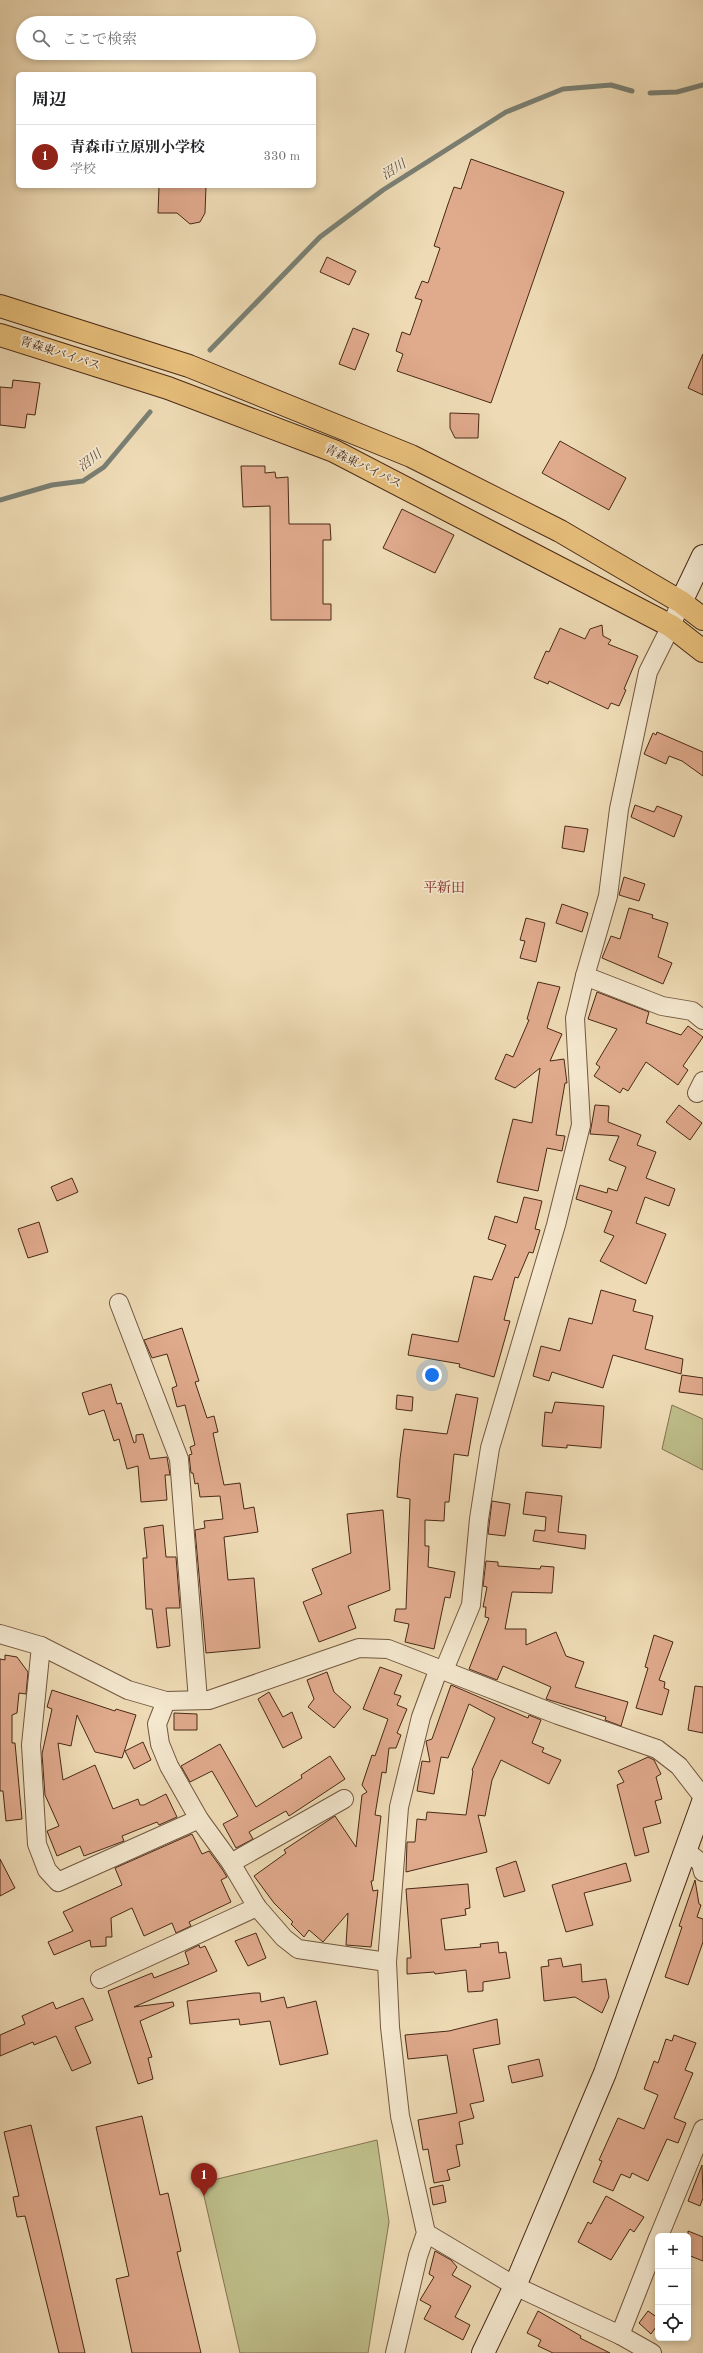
<!DOCTYPE html>
<html lang="ja">
<meta charset="utf-8">
<style>
body{margin:0;font-family:"Old Standard TT","Noto Serif JP",serif;background:#f6f6f6;color:#202124}
.controls{position:absolute;right:12px;bottom:12px;display:grid;overflow:hidden;border-radius:6px;box-shadow:0 2px 6px #0003}
.controls button{width:36px;height:36px;display:grid;place-items:center;padding:0;border:0;border-bottom:1px solid #e0e0e0;background:#fff;color:#202124;font:20px sans-serif}
.you{position:absolute;left:432px;top:1375px;width:14px;height:14px;margin:-10px;border:3px solid #fff;border-radius:50%;background:#1a73e8;box-shadow:0 0 0 6px #1a73e833}
.badge{display:grid;place-items:center;width:26px;height:26px;border-radius:50%;background:#8f2418;color:#fff;font-size:13px;font-weight:700}
.pin{position:absolute;translate:-50% -33px;filter:drop-shadow(0 1px 2px #0008)}
.pin::after{content:'';position:absolute;top:21px;width:14px;height:12px;background:inherit;clip-path:polygon(0 0,100% 0,50% 100%)}
.list{margin:0;padding:0;list-style:none}
h2{display:flex;justify-content:space-between;align-items:center;height:52px;margin:0;padding:0 16px;font-size:17px}
h2 small{font-size:13px;font-weight:400;color:#757577}
.list li{display:grid;grid-template-columns:26px 1fr auto;gap:12px;align-items:center;box-sizing:border-box;height:64px;padding:0 16px;border-top:1px solid #e0e0e0}
.list b{display:block;font-size:15px;white-space:nowrap}
.list p{margin:0;font-size:13px;white-space:nowrap;color:#757577}
.list em{font-size:13px;font-style:normal;color:#757577}
.icon{flex:none;width:22px;height:22px;fill:none;stroke:currentColor;stroke-width:2;stroke-linecap:round;stroke-linejoin:round}
.map{position:relative;flex:none;width:703px;height:2353px;overflow:hidden}
.search{position:absolute;background:#fff;box-shadow:0 2px 6px #0003;left:16px;top:16px;width:300px;height:44px;display:flex;align-items:center;gap:10px;box-sizing:border-box;padding:0 14px;border-radius:22px;color:#757577;font-size:15px}
.panel{position:absolute;background:#fff;box-shadow:0 2px 6px #0003;left:16px;top:72px;width:300px;height:116px;border-radius:6px}
.map>svg:first-child{display:block}
.green{fill:#bebe8a;stroke:#847450}
.lines{fill:none;stroke-linecap:round;stroke-linejoin:round}
.stream{stroke:#7a8074;stroke-width:5}
.building{fill:#e0aa8d;stroke:#492916}
.street-casing{stroke:#72563e;stroke-width:20}
.secondary-casing{stroke:#492916;stroke-width:24}
.highway-casing{stroke:#492916;stroke-width:24}
.street{stroke:#f4e8cf;stroke-width:18}
.secondary{stroke:#f4e8cf;stroke-width:22}
.highway{stroke:#e7be7a;stroke-width:22}
.labels{text-anchor:middle;dominant-baseline:central;stroke-width:3.5;stroke-linejoin:round;paint-order:stroke}
.street-label{font-size:12px;fill:#492916;stroke:#f4e8cf}
.water-label{font-size:13px;font-style:italic;fill:#5d4d3d;stroke:#f4e8cf}
.quarter-label{font-size:14px;fill:#7a1f14;stroke:#f4e8cf}
</style>
<div class="map">
<svg width="703" height="2353" viewBox="0 0 703 2353">
<rect width="100%" height="100%" fill="#eedbb5"/>
<filter id="stains"><feTurbulence type="fractalNoise" baseFrequency=".005" numOctaves="4"/><feColorMatrix values="0 0 0 0 .2 0 0 0 0 .09 0 0 0 0 .02 0 0 0 .5 -.17"/></filter>
<radialGradient id="worn" r=".72"><stop offset=".6" stop-color="#630" stop-opacity="0"/><stop offset="1" stop-color="#630" stop-opacity=".3"/></radialGradient>
<g class="green">
<path d="M672,1405L703,1419V1470L662,1449Z"/>
<path d="M377,2140L389,2222L368,2353H240L201,2183Z"/>
</g>
<g class="lines">
<g class="stream">
<path d="M650,93L677,92L703,85"/>
<path d="M210,350L320,237L383,190L506,112L563,89L611,85L632,91"/>
<path d="M0,500L52,485L83,481L104,467L150,412"/>
</g>
</g>
<g class="building">
<path d="M471,159L564,192L491,403L397,371L403,354L396,351L402,332L410,335L422,300L415,298L422,281L428,283L440,248L434,246L448,204L454,187L461,189Z"/>
<path d="M206,186L205,213L200,222L190,224L177,213H158L159,187Z"/>
<path d="M327,257L356,271L349,285L320,272Z"/>
<path d="M353,328L369,334L355,370L339,364Z"/>
<path d="M703,354V395L688,388Z"/>
<path d="M13,380L40,383L35,415L27,414L25,428L0,425V387L12,388Z"/>
<path d="M450,413L479,414L478,438H455L450,428Z"/>
<path d="M560,441L626,478L609,510L542,473Z"/>
<path d="M241,466H265V473L275,472L276,478L288,477L289,524H330L331,540H323V604H331V620H271L270,506L243,507Z"/>
<path d="M402,509L454,535L435,573L383,548Z"/>
<path d="M602,625L603,636L611,640L608,644L638,656L624,689L626,690L619,706L611,703L608,709L549,681L548,684L534,678L546,651L549,652L560,628L585,639L590,629Z"/>
<path d="M657,732L703,752V776L682,761L669,756L666,764L644,754L653,733L656,735Z"/>
<path d="M635,805L654,812L657,806L682,816L674,837L631,817Z"/>
<path d="M565,826L588,829L584,852L562,848Z"/>
<path d="M624,877L645,884L639,901L619,895Z"/>
<path d="M562,904L588,913L582,932L556,923Z"/>
<path d="M629,908L653,915L652,918L668,923L658,957L672,963L663,984L602,958L611,936L620,939Z"/>
<path d="M526,918L545,923L536,962L520,958L525,941L520,940Z"/>
<path d="M538,982L560,987L547,1028L562,1034L550,1061L564,1059L567,1083H565L556,1135L565,1136L562,1151L547,1148L538,1191L497,1182L513,1119L532,1123L540,1068L515,1088L495,1079L506,1054L513,1057L529,1020L527,1019Z"/>
<path d="M597,992L649,1012L646,1023L681,1035L688,1026L703,1037L683,1066L688,1070L678,1085L646,1062L628,1091L623,1088L620,1093L594,1076L600,1067L596,1064L617,1029L588,1019Z"/>
<path d="M595,1105L609,1106L608,1122L641,1135L637,1145L656,1152L646,1178L675,1189L669,1206L645,1197L636,1223L666,1234L646,1284L600,1261L614,1236L604,1232L612,1211L576,1199L580,1185L607,1193L608,1188L617,1191L626,1167L609,1160L619,1136L590,1134Z"/>
<path d="M679,1105L702,1123L690,1140L666,1122Z"/>
<path d="M72,1178L78,1192L57,1201L51,1187Z"/>
<path d="M524,1197L542,1201L535,1229L540,1230L533,1253L529,1252L518,1278L515,1277L504,1320L510,1321L494,1377L459,1367L460,1364L408,1355L412,1334L458,1342L474,1276L492,1280L506,1245L488,1239L495,1216L517,1223Z"/>
<path d="M39,1222L48,1252L28,1258L18,1229Z"/>
<path d="M601,1290L636,1300L633,1311L653,1316L645,1349L683,1359L681,1374L613,1355L603,1388L552,1372L549,1381L533,1376L541,1346L560,1351L569,1318L592,1324Z"/>
<path d="M182,1328L199,1381L195,1382L207,1418L214,1416L218,1432L213,1433L224,1485L240,1483L244,1509L254,1507L258,1532L224,1537L228,1580L254,1578L260,1648L206,1653L195,1530L205,1528L204,1521L223,1519L220,1496L200,1497L198,1483L195,1484L193,1473H191L189,1455L192,1454L190,1447L195,1445L185,1405L177,1407L172,1388L177,1386L167,1354L152,1358L144,1340Z"/>
<path d="M682,1375L703,1378V1395L679,1392Z"/>
<path d="M111,1384L117,1404L121,1403L134,1443L136,1442V1435L143,1434L150,1459L167,1457L170,1475H165L167,1500L141,1502L138,1466L127,1469L119,1439L114,1441L104,1410L89,1415L82,1393Z"/>
<path d="M456,1394L478,1398L468,1456L454,1454L449,1502H445L444,1521L425,1520V1546H429L428,1567L455,1572L450,1598L445,1597L434,1649L405,1642L409,1624L394,1621L396,1609H406L410,1499L397,1497L400,1459L404,1429L447,1434Z"/>
<path d="M397,1395L413,1397L412,1411L396,1409Z"/>
<path d="M555,1402L604,1406L601,1448L567,1445V1448L542,1446L545,1412L552,1413Z"/>
<path d="M526,1492L562,1496L558,1532L586,1535L585,1549L533,1541L535,1530L545,1531L546,1517L523,1514Z"/>
<path d="M492,1501L510,1504L505,1536L488,1534Z"/>
<path d="M383,1510L390,1590L348,1606L356,1628L319,1642L303,1602L322,1594L312,1569L351,1553L347,1514Z"/>
<path d="M163,1525L166,1557H176L180,1608H166L170,1646L157,1648L152,1609H146L143,1558H147L144,1528Z"/>
<path d="M486,1561L498,1562V1566L540,1569L541,1566L554,1567L552,1593L512,1592L505,1629H526V1645L556,1632L566,1656L584,1662L575,1687L628,1702L621,1726L605,1720L606,1717L546,1699L551,1687L503,1666L497,1680L469,1669L489,1618L485,1617L486,1607H483L487,1587L483,1586Z"/>
<path d="M654,1635L673,1642L659,1680L665,1682L664,1688L669,1690L662,1715L636,1708L648,1668L645,1667Z"/>
<path d="M5,1655L17,1657L28,1672L26,1694L19,1693L17,1713L12,1715V1743H15L22,1819L6,1821L3,1791H0V1659L5,1660Z"/>
<path d="M380,1667L402,1675L394,1694L401,1696L397,1705L407,1709L397,1733L401,1735L396,1748H389L386,1773L382,1772L375,1815L381,1816L373,1881H371L373,1891L378,1890L371,1947L346,1945L348,1913L323,1942L309,1930L304,1937L291,1924L293,1922L274,1903L254,1876L286,1853L284,1850L335,1816L356,1847L362,1795L367,1792L362,1785L372,1755L375,1756L388,1719L363,1709Z"/>
<path d="M327,1672L334,1692L351,1707L334,1728L308,1707L314,1699L307,1680Z"/>
<path d="M451,1685L528,1718L529,1715L541,1720L532,1743L544,1748L542,1752L561,1760L549,1784L501,1760L492,1780L485,1816L478,1815L487,1852L406,1872L407,1842H415L417,1819L426,1820L427,1812L466,1815L473,1771L472,1770L495,1718L469,1704L448,1758L441,1757L434,1794L417,1791L422,1761L430,1762L426,1741L432,1739Z"/>
<path d="M695,1686L703,1687V1733L688,1730Z"/>
<path d="M52,1690L115,1711L116,1709L136,1715L122,1758L95,1752L77,1715L71,1746L58,1743L63,1780L95,1765L113,1809L138,1799L140,1805H144L166,1794L177,1817L159,1825L157,1822L122,1836L124,1841L84,1856L80,1846L57,1856L47,1831L59,1826L45,1795L42,1754L52,1709L47,1707Z"/>
<path d="M269,1692L283,1717L292,1712L302,1738L283,1748L258,1699Z"/>
<path d="M174,1713L197,1714V1730H174Z"/>
<path d="M143,1742L151,1760L134,1769L125,1751Z"/>
<path d="M220,1744L256,1807L302,1778L301,1775L330,1756L345,1779L289,1816L286,1811L249,1832L253,1839L236,1848L223,1824L238,1816L212,1771L190,1782L181,1766Z"/>
<path d="M648,1757L654,1760L661,1774L656,1777L662,1799L655,1801L661,1823L643,1828L649,1852L635,1856L617,1785L624,1782L618,1771Z"/>
<path d="M192,1834L202,1854L209,1851L222,1869L227,1877L221,1880L231,1902L189,1922L191,1926L176,1933L172,1923L144,1936L132,1908L111,1918L112,1937H106V1946L91,1947L90,1940L54,1955L48,1942L73,1931L63,1912L122,1885L115,1868Z"/>
<path d="M0,1859L15,1888L0,1896Z"/>
<path d="M516,1861L525,1891L504,1897L496,1868Z"/>
<path d="M626,1863L631,1881L584,1893L593,1925L566,1932L552,1885Z"/>
<path d="M695,1880L699,1904L701,1905L697,1917L703,1919V1942L688,1985L665,1977L682,1927L679,1926Z"/>
<path d="M468,1884L470,1908L465,1909L466,1915L441,1919L445,1950L481,1947L480,1944L498,1942L499,1953L506,1952L510,1978L483,1982V1991L468,1992L466,1970L435,1974L434,1972L407,1974V1958H411L406,1889Z"/>
<path d="M256,1933L266,1958L248,1966L235,1941Z"/>
<path d="M199,1945L200,1948L205,1946L217,1971L134,2007L173,2002L174,2006L140,2021L152,2057L148,2058L153,2079L138,2084L108,1991L152,1973L154,1978L189,1964L185,1952Z"/>
<path d="M561,1958L563,1967L581,1964L582,1982L606,1979L609,1997L602,2013L575,1997L544,2001L541,1967L549,1966L548,1960Z"/>
<path d="M254,1993H260L261,2002L284,1997L287,2008L316,2001L328,2054L280,2065L270,2021L240,2025L239,2019L190,2024L187,2001Z"/>
<path d="M83,1998L93,2020L75,2027L91,2063L72,2071L56,2036L34,2045L33,2042L0,2056V2035L25,2024L22,2016L53,2002L56,2009Z"/>
<path d="M497,2019L500,2044L473,2049L484,2101L470,2104L474,2118L459,2122L463,2144L456,2145L460,2166L447,2170L450,2180L434,2183L428,2149L423,2150L418,2120L457,2113L447,2055L408,2059L405,2035L449,2031Z"/>
<path d="M674,2035L696,2043L685,2070L693,2073L674,2118L686,2123L678,2143L667,2139L648,2181L632,2173L630,2178L621,2174L613,2191L593,2182L602,2161L599,2160L618,2118L644,2129L658,2095L644,2089L654,2061L658,2063L666,2039L672,2041Z"/>
<path d="M539,2059L543,2076L512,2083L508,2066Z"/>
<path d="M142,2116L160,2195L168,2193L181,2251L177,2252L201,2353H132L116,2279L129,2276L96,2127Z"/>
<path d="M31,2125L59,2240L85,2353H59L25,2216L17,2217L13,2197L19,2196L4,2132Z"/>
<path d="M702,2165L703,2198L700,2206L688,2201Z"/>
<path d="M443,2185L446,2202L433,2205L430,2188Z"/>
<path d="M606,2196L644,2217L634,2232L630,2229L611,2260L578,2242L588,2222L591,2224Z"/>
<path d="M688,2231L703,2237V2261L688,2255Z"/>
<path d="M435,2251L451,2260L457,2267L452,2275L471,2286L455,2317L470,2325L463,2340L424,2319L431,2306L420,2300L434,2277L429,2274Z"/>
<path d="M538,2311L581,2336L580,2338L610,2353H553L538,2346L541,2340L527,2333Z"/>
<path d="M648,2311L658,2318V2324L651,2334L639,2323Z"/>
</g>
<g class="lines">
<g class="street-casing">
<g id="street">
<path d="M585,976L662,1006L692,1011L703,1020"/>
<path d="M697,1093L703,1081"/>
<path d="M119,1303L179,1459L198,1700"/>
<path d="M0,1634L41,1646L128,1690L166,1701L209,1700L359,1648L388,1649L558,1715L657,1749L679,1766L703,1797"/>
<path d="M41,1646L31,1745L37,1844L47,1870L58,1882L199,1819"/>
<path d="M444,1670L471,1605L479,1519L490,1448L556,1225L581,1125L575,1018L585,976L608,896L619,809L648,672L671,626L681,602"/>
<path d="M166,1701L157,1724L160,1744L169,1766L199,1819L231,1863L257,1907L284,1938L298,1949L387,1962"/>
<path d="M685,1850L701,1863L703,1872"/>
<path d="M231,1863L344,1799"/>
<path d="M100,1979L257,1907"/>
<path d="M426,2233L515,2286L620,2335L652,2353"/>
<path d="M659,2236L703,2129"/>
<path d="M620,2335L658,2238"/>
<path d="M395,2353L418,2256L426,2233L400,2116L390,2027L387,1962L399,1807L421,1717L439,1668"/>
</g>
</g>
<g class="secondary-casing">
<g id="secondary">
<path d="M681,602L703,556"/>
<path d="M483,2353L515,2286L605,2073L703,1802"/>
</g>
</g>
<g class="highway-casing">
<g id="highway">
<path d="M0,306L189,366L411,456L560,531L681,602L703,619"/>
<path d="M0,335L168,388L334,451L671,626L703,651"/>
</g>
</g>
<use href="#street" class="street"/>
<use href="#secondary" class="secondary"/>
<use href="#highway" class="highway"/>
</g>
<g class="labels">
<g class="street-label">
<text transform="translate(60 354) rotate(18)">青森東バイパス</text>
<text transform="translate(363 467) rotate(26)">青森東バイパス</text>
</g>
<g class="water-label">
<text transform="translate(394 170) rotate(-32)">沼川</text>
<text transform="translate(90 461) rotate(-38)">沼川</text>
</g>
<g class="quarter-label">
<text x="444" y="888">平新田</text>
</g>
</g>
<rect width="100%" height="100%" filter="url(#stains)"/>
<rect width="100%" height="100%" fill="url(#worn)"/>
</svg>
<div class="controls">
<button>+</button>
<button>−</button>
<button><svg class="icon" aria-label="locate" viewBox="0 0 24 24"><circle cx="12" cy="12" r="6"/><path d="M12 2v4M12 18v4M2 12h4M18 12h4"/></svg></button>
</div>
<div class="you"></div>
<div class="pin badge" style="left:204px;top:2196px">1</div>
<div class="search"><svg class="icon" aria-label="search" viewBox="0 0 24 24"><circle cx="10" cy="10" r="6"/><path d="M15 15l6 6"/></svg>ここで検索</div>
<section class="panel">
<h2>周辺<small></small></h2>
<ul class="list">
<li><span class="badge">1</span><div><b>青森市立原別小学校</b><p>学校</p></div><em>330 m</em></li>
</ul>
</section>
</div>
